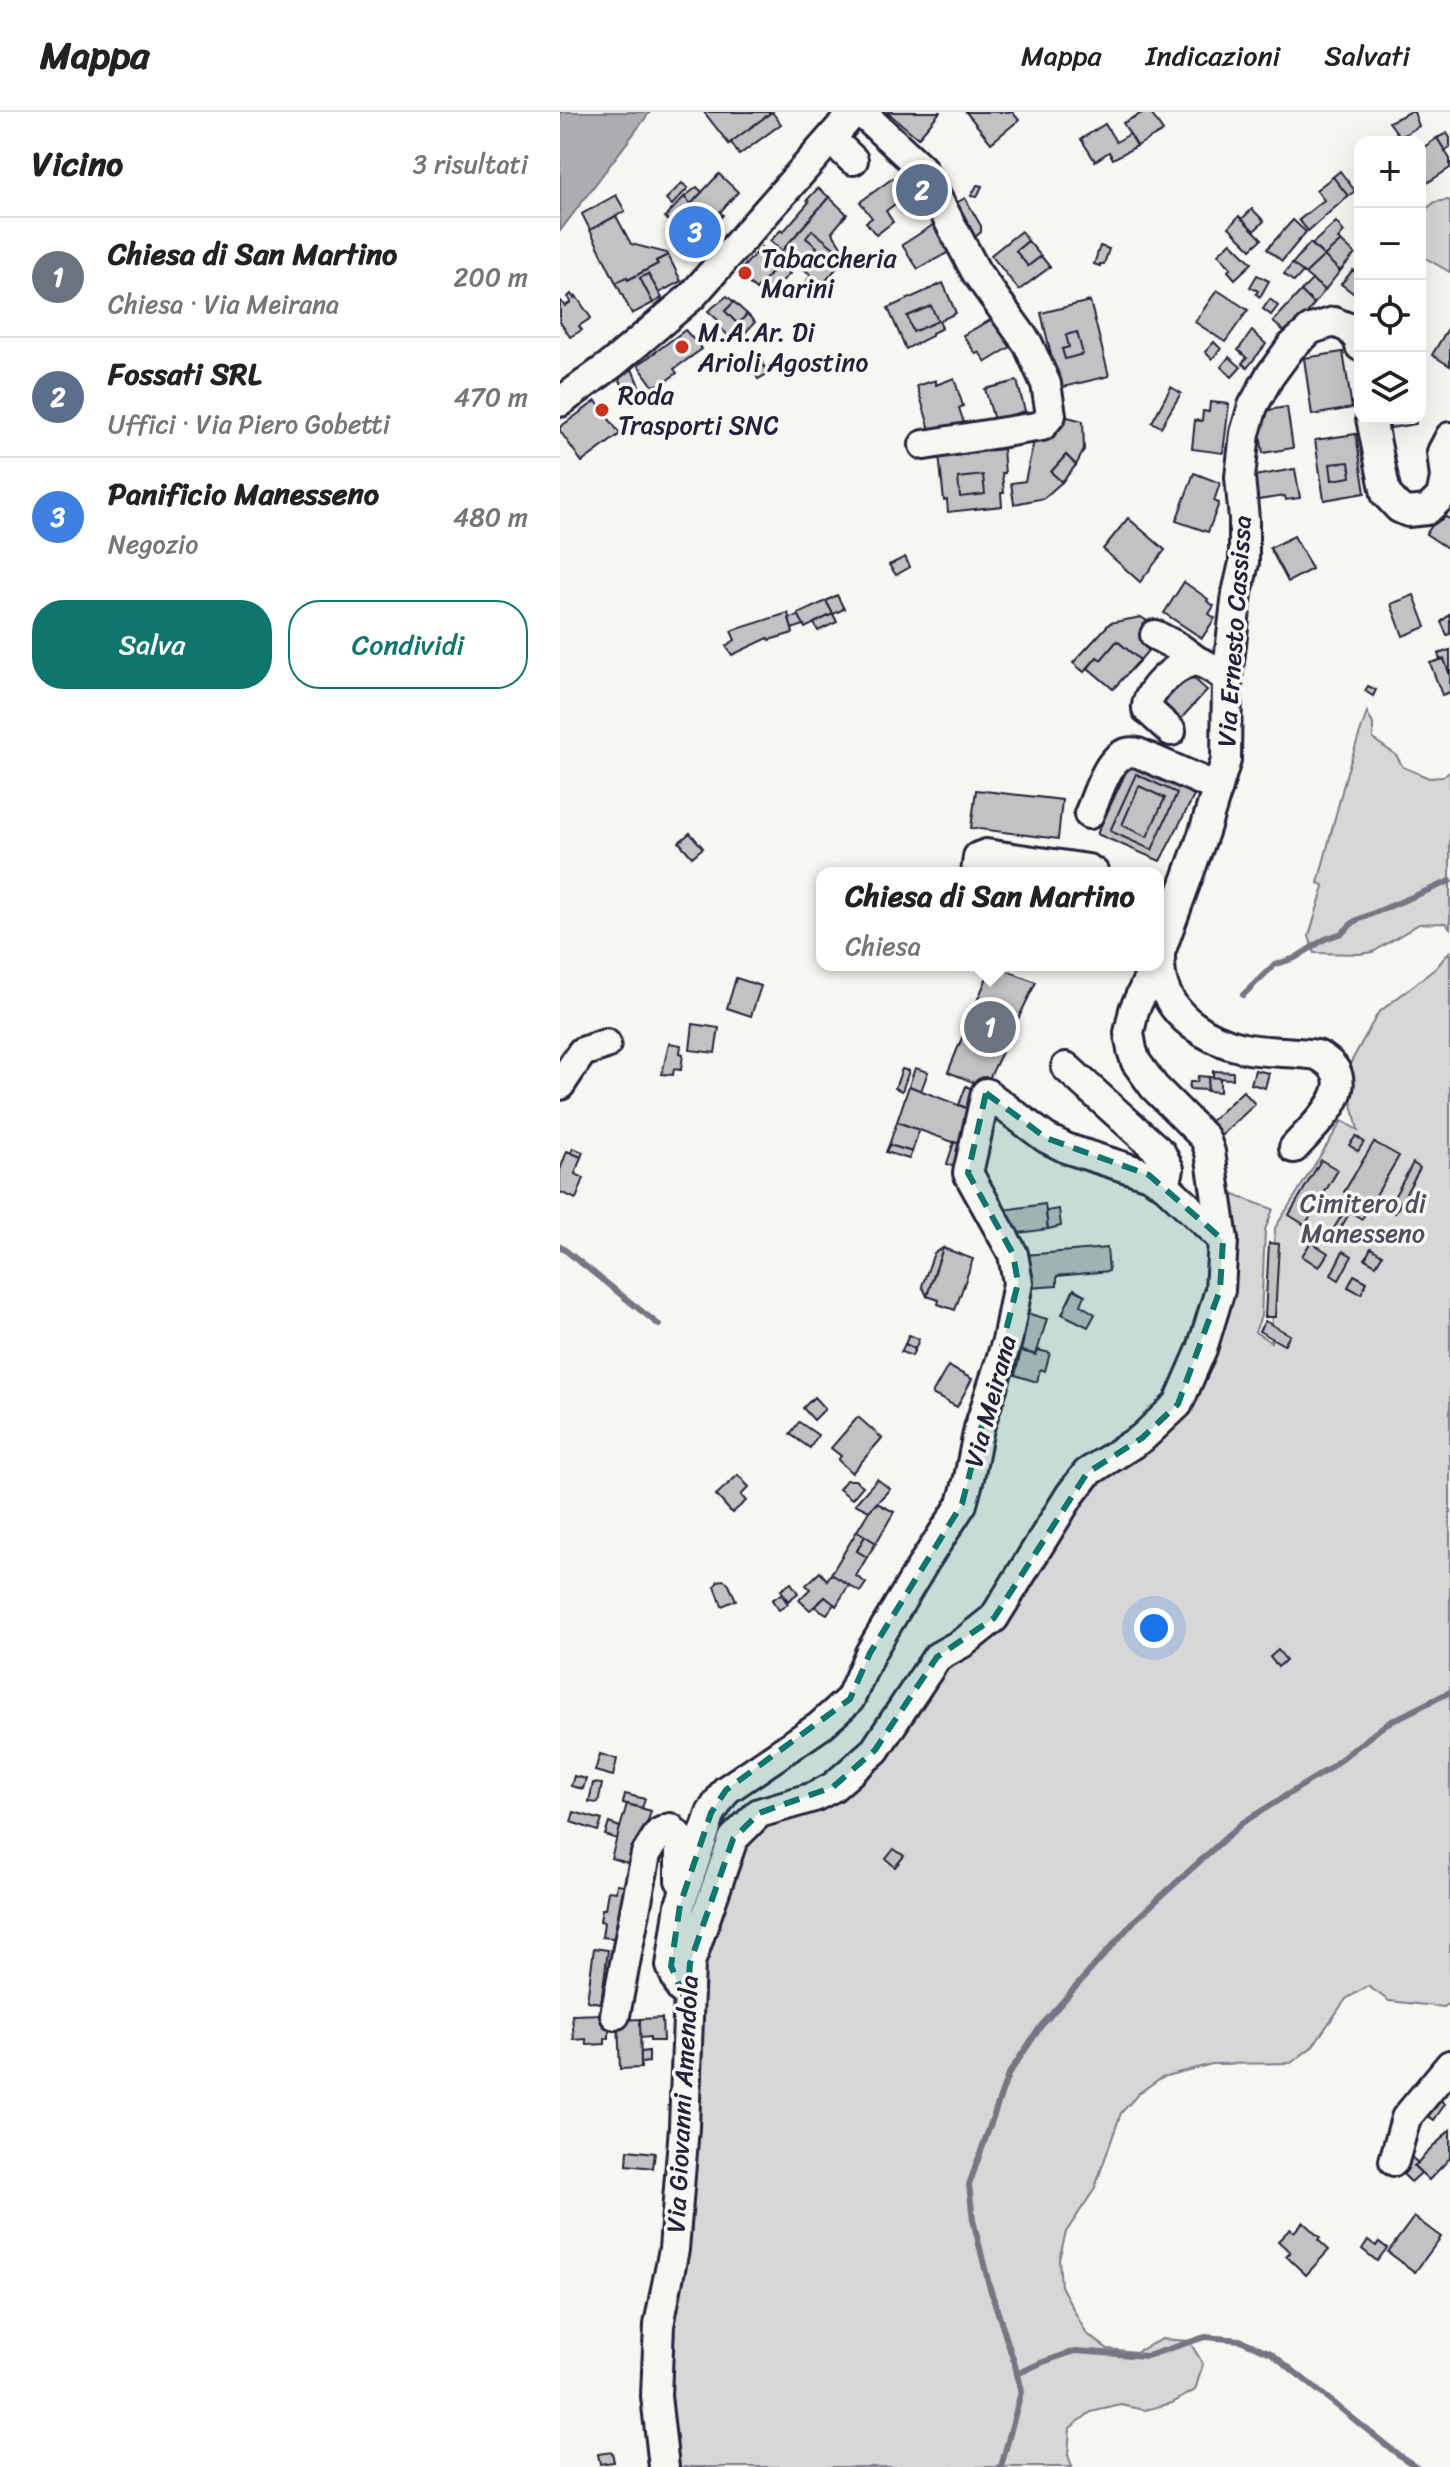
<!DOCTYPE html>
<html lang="it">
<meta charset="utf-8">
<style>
body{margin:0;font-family:Sriracha,sans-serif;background:#f6f6f6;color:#222}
.controls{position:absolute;right:24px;top:24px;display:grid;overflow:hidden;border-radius:16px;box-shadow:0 8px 32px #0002}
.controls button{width:72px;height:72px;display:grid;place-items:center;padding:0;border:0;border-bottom:2px solid #e0e0e0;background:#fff;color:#222;font:40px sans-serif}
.you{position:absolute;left:594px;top:1516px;width:28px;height:28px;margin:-20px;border:6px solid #fff;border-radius:50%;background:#1a73e8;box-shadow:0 0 0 12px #1a73e833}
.badge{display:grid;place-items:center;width:52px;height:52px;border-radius:50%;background:#0f766e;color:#fff;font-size:26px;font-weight:700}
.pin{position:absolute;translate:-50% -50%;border:4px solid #fff;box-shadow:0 2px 8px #0006}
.popup{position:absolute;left:256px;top:755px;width:348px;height:104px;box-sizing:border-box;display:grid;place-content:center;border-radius:16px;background:#fff;filter:drop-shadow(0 2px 6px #0005);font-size:26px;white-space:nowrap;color:#767676}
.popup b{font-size:30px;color:#222}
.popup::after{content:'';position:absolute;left:50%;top:100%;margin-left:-16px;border:16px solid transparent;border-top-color:#fff}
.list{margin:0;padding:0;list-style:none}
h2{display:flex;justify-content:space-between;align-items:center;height:104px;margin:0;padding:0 32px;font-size:34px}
h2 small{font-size:26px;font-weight:400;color:#767676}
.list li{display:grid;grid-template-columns:52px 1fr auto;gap:24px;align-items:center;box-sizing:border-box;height:120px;padding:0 32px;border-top:2px solid #e0e0e0}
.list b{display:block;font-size:30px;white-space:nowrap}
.list p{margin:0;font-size:26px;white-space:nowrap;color:#767676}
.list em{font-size:26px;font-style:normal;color:#767676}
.actions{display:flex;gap:16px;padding:24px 32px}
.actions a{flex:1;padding:18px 0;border:2px solid #0f766e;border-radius:32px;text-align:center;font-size:28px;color:#0f766e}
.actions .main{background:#0f766e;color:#fff}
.icon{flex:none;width:44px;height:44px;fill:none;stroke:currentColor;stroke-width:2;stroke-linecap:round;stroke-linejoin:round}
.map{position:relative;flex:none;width:890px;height:2355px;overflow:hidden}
header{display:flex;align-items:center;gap:48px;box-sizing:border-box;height:112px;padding:0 40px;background:#fff;border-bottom:2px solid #e0e0e0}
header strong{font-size:38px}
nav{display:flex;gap:44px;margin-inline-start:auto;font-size:28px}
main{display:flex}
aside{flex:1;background:#fff}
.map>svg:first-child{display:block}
.green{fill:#d7d7d7;stroke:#7c7c89;stroke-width:2}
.water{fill:#adadb3;stroke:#757583;stroke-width:2}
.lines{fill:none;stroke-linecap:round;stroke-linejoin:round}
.stream{stroke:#757583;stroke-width:6}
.building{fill:#c2c2c4;stroke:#22223b;stroke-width:2}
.minor-casing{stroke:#22223b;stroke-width:34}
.minor{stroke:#f6f6f2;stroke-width:28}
.marked{fill:#0f766e;fill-opacity:0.2;stroke:#0f766e;stroke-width:6;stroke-dasharray:16 10;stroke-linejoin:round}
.poi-dot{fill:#c8321e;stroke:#f6f6f2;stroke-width:3}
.labels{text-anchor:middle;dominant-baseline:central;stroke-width:7;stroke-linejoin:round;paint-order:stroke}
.poi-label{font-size:26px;fill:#22223b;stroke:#f6f6f2;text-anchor:start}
.street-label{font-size:26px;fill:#22223b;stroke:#f6f6f2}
.park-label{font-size:26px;fill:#4f4f62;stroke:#f6f6f2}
</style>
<header>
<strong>Mappa</strong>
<nav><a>Mappa</a><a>Indicazioni</a><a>Salvati</a></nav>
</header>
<main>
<aside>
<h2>Vicino<small>3 risultati</small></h2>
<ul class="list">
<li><span class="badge" style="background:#6b7280">1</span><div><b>Chiesa di San Martino</b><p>Chiesa · Via Meirana</p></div><em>200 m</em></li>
<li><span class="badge" style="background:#5c6f8a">2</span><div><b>Fossati SRL</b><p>Uffici · Via Piero Gobetti</p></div><em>470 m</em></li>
<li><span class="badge" style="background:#3f7fe0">3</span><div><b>Panificio Manesseno</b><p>Negozio</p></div><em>480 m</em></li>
</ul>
<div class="actions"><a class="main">Salva</a><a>Condividi</a></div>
</aside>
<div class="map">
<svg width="890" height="2355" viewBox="0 0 890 2355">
<rect width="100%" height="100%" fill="#f6f6f2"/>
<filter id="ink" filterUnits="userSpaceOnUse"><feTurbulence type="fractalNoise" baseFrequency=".0125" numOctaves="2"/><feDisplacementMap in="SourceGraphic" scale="16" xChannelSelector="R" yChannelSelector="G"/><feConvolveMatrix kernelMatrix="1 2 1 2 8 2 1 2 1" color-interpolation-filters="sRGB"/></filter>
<g filter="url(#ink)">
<g class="green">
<path d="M888,88L890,89V160L860,143V102L875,90Z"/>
<path d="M807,600L813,612V627L836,643L843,655L869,666L882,665L890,660V816L885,811L859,812L813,840L800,842L754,841L749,824L764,774L758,771L787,660Z"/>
<path d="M890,839V1890L884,1895L829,1889L808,1874L786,1887L752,1935L731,1951L652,1952L602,1965L579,1981L561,2001L534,2078L506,2120L499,2147L501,2174L526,2221L548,2237L576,2240L602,2227L629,2229L643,2252L635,2278L612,2291L585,2298L561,2293L531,2300L510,2316L508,2343L512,2355H116L105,2238L142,1969L144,1834L177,1738L195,1715L300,1667L511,1379L611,1313L673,1138L671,1082L713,1097L705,1118L701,1204L695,1220L711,1230L715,1116L782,1009L798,1018L785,961L818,901L876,856Z"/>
</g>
<path class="water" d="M0,0H90L0,119Z"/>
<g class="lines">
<g class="stream">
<path d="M683,883L714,853L735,846L765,827L782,821L795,809L890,769"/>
<path d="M0,1134L99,1213"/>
<path d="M457,2262L483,2250L515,2239L587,2244L645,2225L680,2228L711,2241L840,2344L857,2355"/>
<path d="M441,2355L461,2280L455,2253L429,2173L413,2108L409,2073L448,1963L481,1914L575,1808L682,1711L767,1658L826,1612L890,1580"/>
</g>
</g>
<g class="building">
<path d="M144,0H212L169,32Z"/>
<path d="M212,0L221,12L179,43L171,30Z"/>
<path d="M327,0H380L358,26Z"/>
<path d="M406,0H452L459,8L431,31Z"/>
<path d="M584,0H590L603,19L577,34L563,11Z"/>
<path d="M850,0H854L859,14L840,25L829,10Z"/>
<path d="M545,12L556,30L570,22L577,34L553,47L549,40L535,49L521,27Z"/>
<path d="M887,21L890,26V35L885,39L877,26Z"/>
<path d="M877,26L890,47V56L867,71L860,56V38Z"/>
<path d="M780,59L795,79L788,84L773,65Z"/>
<path d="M159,62L178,80L160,100L163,103L135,133L112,112Z"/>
<path d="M773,65L788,84L748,119L739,108L764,88L756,78Z"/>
<path d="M333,66L345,80L360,73L368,91L346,100L345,97L341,100L335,92L326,99L333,110L316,123L306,110L312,106L300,90Z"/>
<path d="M122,71L128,76L112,93L106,87Z"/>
<path d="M417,73L422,74L417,85L411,84Z"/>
<path d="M137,75L142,80L131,92L124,85Z"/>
<path d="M258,76L269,85L222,139L210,129L221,118L223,120L249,90L247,88Z"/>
<path d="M56,83L65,99L30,118L22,102Z"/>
<path d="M124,85L131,92L112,112L105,105Z"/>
<path d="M269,85L287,102L272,120L281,134L277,137L287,144L257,179L246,170L251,163L222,139Z"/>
<path d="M405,86L421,114V120L415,125L410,119L405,121L389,95Z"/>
<path d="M692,97L704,109L694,119L682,107Z"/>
<path d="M56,104L71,132L107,141L108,143L96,149L98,152L68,168L67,165L56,171L30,118Z"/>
<path d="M679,104L702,127L691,137L669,115Z"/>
<path d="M733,108L746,120L722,149L707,137Z"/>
<path d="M776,110L784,120L778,127L781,129L764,144L752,132Z"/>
<path d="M373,113L391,139L358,157L342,133Z"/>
<path d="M252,118L274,136L260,153L250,145L257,135L246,126Z"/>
<path d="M461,119L468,129L456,139L468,154L481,144L490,155L459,178L431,143Z"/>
<path d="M468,129L481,144L468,154L456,139Z"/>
<path d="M781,129L795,142L780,159L764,144Z"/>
<path d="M671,130L692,151L675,167L668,159L671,156L658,142Z"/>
<path d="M750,131L764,144L745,162L732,152Z"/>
<path d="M540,134L549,137L544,152H540V154L534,152Z"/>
<path d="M201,135L219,152L196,178L178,161Z"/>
<path d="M108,143L121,169L99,181L88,162L80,166L93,191L72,202L56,171L67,165L68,168L98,152L96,149Z"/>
<path d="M764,144L780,159L765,178L745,162Z"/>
<path d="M219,152L230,162L212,178L203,170Z"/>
<path d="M732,152L743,160L734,170L724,162Z"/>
<path d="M793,158L800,164V173L793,181L781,172Z"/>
<path d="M88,162L102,186L93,191L80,166Z"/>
<path d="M697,163L709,169L700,185L696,182L698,179L690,175Z"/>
<path d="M752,168L765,178L754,192L741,179Z"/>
<path d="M383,171L396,201L379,209L382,216L372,221V224L346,237L328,196Z"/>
<path d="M657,178L688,198L665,230L635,210Z"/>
<path d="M741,179L754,192L730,224L713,210Z"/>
<path d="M11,182L14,186L16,184L31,206L19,214L22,218L10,225L0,210V190L1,189L5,194L11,190L8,185Z"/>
<path d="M167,184L174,190L165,199L178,212L187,202L195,210L186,220L182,217L172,227L156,212L159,209L148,199Z"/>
<path d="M710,187L718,194L711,203L703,197Z"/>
<path d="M530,189L549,264L499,276L481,201Z"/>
<path d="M174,190L187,202L178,212L165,199Z"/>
<path d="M371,194L378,209L353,220L347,204Z"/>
<path d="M434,206L452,234L426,250L419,240L416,242L403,223Z"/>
<path d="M890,213V254L872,243Z"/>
<path d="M125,218L142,237L114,257L117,261L103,271L93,274L78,253Z"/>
<path d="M692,219L706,232L687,256L682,251L687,246L678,238Z"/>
<path d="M517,220L523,242L505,247L502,237L509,235L506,223Z"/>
<path d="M654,230L661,237L652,247L645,240Z"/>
<path d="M783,240L792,296L752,303L744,246Z"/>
<path d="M669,245L681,255L672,265L661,255Z"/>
<path d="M202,249L207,262L198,267L192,255Z"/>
<path d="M72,257L82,281L69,287L59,266Z"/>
<path d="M394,266L403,294L399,296L404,311L371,321L357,274L376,268V273Z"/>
<path d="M457,269L465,299L434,308L425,277Z"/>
<path d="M611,275L621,281L601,315L592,310Z"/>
<path d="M36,289L60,322L22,350L0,319V315Z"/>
<path d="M650,290L669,292L663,341L632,337L635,308L642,309L643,299L649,300Z"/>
<path d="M727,295L733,336L703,341L698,311L704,310L702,299Z"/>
<path d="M500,303L523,309L524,338L516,353L506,343L491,360L502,370L484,386L454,392L451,371L465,369L475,324L492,327Z"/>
<path d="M829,306H855L856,312L830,316Z"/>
<path d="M796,322L805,381L764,388L755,328Z"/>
<path d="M443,337L445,361H442L444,381H441L442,394L388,400L387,388L384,389L379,343Z"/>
<path d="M506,343L516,353L502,370L491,360Z"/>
<path d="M789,350L791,365L772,368L770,352Z"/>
<path d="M735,357L740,386L726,388L725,384L698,388L694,364Z"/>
<path d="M634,361L660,371L654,389L659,391L648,420L616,409Z"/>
<path d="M423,363L425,382L400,385L398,366Z"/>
<path d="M886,405L890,407V438L866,422L874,411Z"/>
<path d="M568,406L605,438L580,470L543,437Z"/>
<path d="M734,424L752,457L728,470L710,436Z"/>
<path d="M345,445L350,455L336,463L329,453Z"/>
<path d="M624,470L648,487L647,489L654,494L649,502L655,506L642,526L604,501Z"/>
<path d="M277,483L284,497L273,502L266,489Z"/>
<path d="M854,483L866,515L843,524L831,492Z"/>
<path d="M266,489L273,502L245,516L238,502Z"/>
<path d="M228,501L233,521L209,528L208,526L172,543L166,534L175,528L171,519Z"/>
<path d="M273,502L277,510L258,519L254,511Z"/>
<path d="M890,502V522L887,523L881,510Z"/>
<path d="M239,504L244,513L232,517L229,506Z"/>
<path d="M581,505L592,512L593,533L580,548L557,529L541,548L537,545L524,560L513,551L550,511Z"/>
<path d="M557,529L580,548L553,577L528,556L537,545L541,548Z"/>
<path d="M890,538V564L884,547L880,548L878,542Z"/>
<path d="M884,547L890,564V580L882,583L870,551Z"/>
<path d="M624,558L647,578L617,611L593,589Z"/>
<path d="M808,574L816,578L813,584L805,579Z"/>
<path d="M571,649L635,682L600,749L537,722Z"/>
<path d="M576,662L617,681L592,738L550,719Z"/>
<path d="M579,674L605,686L587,725L562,713Z"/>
<path d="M416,678L502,688L498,727L411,716Z"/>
<path d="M130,721L143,736L132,745L119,730Z"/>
<path d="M432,853L476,870L425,975L388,960Z"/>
<path d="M176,866L201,874L191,904L167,896Z"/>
<path d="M133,912L159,916L155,941L130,938Z"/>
<path d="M109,931L121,933L120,941L123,942L121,958L114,957L113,963L102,962Z"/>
<path d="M355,956L368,960L361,979L349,974Z"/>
<path d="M342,957L349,959L342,979L335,976Z"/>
<path d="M695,958L709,961L705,976L691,972Z"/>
<path d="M653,959L673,960V967L653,966Z"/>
<path d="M638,964L649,965L647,978L629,977L630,970H637Z"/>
<path d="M649,965L660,966V980L647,979Z"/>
<path d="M349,974L414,999L401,1033L337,1010Z"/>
<path d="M406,974L418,980L412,998L399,993Z"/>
<path d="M683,979L695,992L661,1024L649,1011Z"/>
<path d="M337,1010L359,1018L352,1040L329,1033Z"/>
<path d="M796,1024L804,1030L798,1039L789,1033Z"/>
<path d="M394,1030L410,1036L402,1058L387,1052Z"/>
<path d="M814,1030L839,1044L802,1107L790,1100L776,1124L771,1121L793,1085L784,1080Z"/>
<path d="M329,1033L352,1040L349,1047L326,1040Z"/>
<path d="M13,1036L23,1040L21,1045L11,1041Z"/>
<path d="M7,1039L21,1045L15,1062L24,1066L16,1087L0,1080V1058Z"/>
<path d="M761,1048L778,1058L745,1113L729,1103Z"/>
<path d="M853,1051L860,1056L835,1101L828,1096Z"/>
<path d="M485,1092L488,1117L446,1123L443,1098Z"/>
<path d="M499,1097L501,1114L488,1117L486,1099Z"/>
<path d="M751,1130L768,1141L759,1155L742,1144Z"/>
<path d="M709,1131L719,1132L715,1205H705Z"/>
<path d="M383,1136L367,1184L362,1174L374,1141Z"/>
<path d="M383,1136L413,1147L395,1198L378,1192L379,1188L367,1184Z"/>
<path d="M547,1136L549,1159L497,1164V1174L468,1176L465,1143Z"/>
<path d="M811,1136L822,1143L816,1153L805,1147Z"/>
<path d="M783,1139L792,1144L779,1168L771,1163Z"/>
<path d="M794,1163L807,1170L801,1182L788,1175Z"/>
<path d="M514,1177L525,1183L521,1193L535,1202L528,1215L502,1202Z"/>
<path d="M463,1200L487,1207L476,1243L453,1236Z"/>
<path d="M705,1209L730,1223L724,1233L699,1219Z"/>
<path d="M349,1223L359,1227L355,1237L345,1232Z"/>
<path d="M345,1232L355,1237L352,1244L341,1240Z"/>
<path d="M478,1238L490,1241L485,1259L480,1257L477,1270L455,1263L461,1239L476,1243Z"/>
<path d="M388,1254L412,1267L397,1295L372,1282Z"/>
<path d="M254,1285L265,1297L254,1308L243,1296Z"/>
<path d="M298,1305L322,1326L292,1361L278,1348L281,1344L271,1336Z"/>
<path d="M239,1310L258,1323L250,1336L230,1322Z"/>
<path d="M178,1363L189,1375L181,1383L186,1389L172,1401L156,1383Z"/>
<path d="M317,1367L330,1377L309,1399L295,1392Z"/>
<path d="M286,1368H295L303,1374L292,1387L279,1377Z"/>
<path d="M317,1391L334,1400L316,1431L297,1419L309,1399Z"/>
<path d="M297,1419L305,1424L297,1439L307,1445L296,1464L306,1471L300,1480L271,1462Z"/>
<path d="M305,1424L316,1431L307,1445L297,1439Z"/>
<path d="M260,1460L267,1468L271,1462L289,1473L276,1494L265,1485L250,1498L239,1488L250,1477L246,1473Z"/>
<path d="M164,1468L168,1471L176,1488L162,1494L155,1474L158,1469Z"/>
<path d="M231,1471L238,1481L228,1489L221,1478Z"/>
<path d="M221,1482L228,1492L219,1498L212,1488Z"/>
<path d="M265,1485L274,1492L267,1502L255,1495Z"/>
<path d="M718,1538L726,1548L718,1555L710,1545Z"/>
<path d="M40,1642L57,1647L53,1664L35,1659Z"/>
<path d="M14,1664L26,1667L23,1677L11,1674Z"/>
<path d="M33,1671L42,1672L38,1691L29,1690Z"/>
<path d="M65,1682L85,1687L82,1696L63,1691Z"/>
<path d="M67,1692L91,1699L74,1753L51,1746Z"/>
<path d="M14,1700L42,1708L38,1719L11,1710Z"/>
<path d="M49,1711L60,1715L57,1727L45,1723Z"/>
<path d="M334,1737L344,1744L335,1755L326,1747Z"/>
<path d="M57,1772L71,1774L62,1827L42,1825L44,1810L40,1809L42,1797H45L48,1779L56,1780Z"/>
<path d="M34,1836L48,1838L41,1891L27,1889Z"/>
<path d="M44,1902V1914L49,1913V1926L45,1927V1932L27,1933L26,1927L14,1928L12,1903Z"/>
<path d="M102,1906L103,1929H90V1925L80,1926V1907Z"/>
<path d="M80,1907L81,1956L60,1957L58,1908Z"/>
<path d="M89,1939V1950L81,1951V1940Z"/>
<path d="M874,1984L885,1992L874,2008L863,2000Z"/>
<path d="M890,2018V2046L869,2068L854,2054Z"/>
<path d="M68,2038L95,2041L93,2056L67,2053Z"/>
<path d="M850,2044L858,2051L854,2054L861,2061L851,2070L838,2057Z"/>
<path d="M854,2105L881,2125L855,2160L828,2140Z"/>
<path d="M743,2110L760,2126L758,2128L769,2138L746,2163L726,2144L730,2140L718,2129L730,2117L734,2120Z"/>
<path d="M808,2128L816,2134L819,2130L827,2136L817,2149L802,2137Z"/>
<path d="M52,2340L54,2350L40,2352L38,2342Z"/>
</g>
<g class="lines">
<g class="minor-casing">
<g id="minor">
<path d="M301,0L361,56L416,160L468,232L486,272L491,303L482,314L364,333"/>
<path d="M271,27L293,48"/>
<path d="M0,290L52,252L132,184L294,0"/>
<path d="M811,306L826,382L839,396L848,400L867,398L881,385L885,366L882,340L890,325"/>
<path d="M595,523L618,535L637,549"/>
<path d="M611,619L587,597C584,581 622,545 639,550C649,553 659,561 667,566"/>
<path d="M529,702C539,681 549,634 578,641L658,676"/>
<path d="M416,761L418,745L426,742L528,757L534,761"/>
<path d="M600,843C600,851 600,860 602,868C610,905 648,928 683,936C707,941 733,939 757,943C808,969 756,1011 734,1036"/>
<path d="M598,846L644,720L666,648L667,566L677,481L684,451V407L680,365L685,321L693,294L709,265L731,235L751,217L774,210L789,216L799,228L800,234"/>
<path d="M506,955L601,1041L609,1057L605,1073"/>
<path d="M0,973L22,940L46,932"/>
<path d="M121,1877L111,1854L120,1793L151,1701L166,1678L260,1614L290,1587L310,1541L365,1449L402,1392L409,1366L419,1316L447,1229L458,1171L453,1142L408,1061L426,981L486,1026L508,1037L589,1063L605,1073L663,1128"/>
<path d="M55,1903L86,1742L99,1721L110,1716L120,1726V1768"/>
<path d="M834,2049L846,2006L890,1953"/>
<path d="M104,2355L96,2284L99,2213L114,2137L124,2015L130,1851L173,1727L199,1701L254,1685L273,1675L315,1638L377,1545L404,1530L434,1506L510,1383L527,1361L582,1326L618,1292L642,1237L660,1178L663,1128L650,1040L645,1026L594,975L576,950L572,938L569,921L574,898L595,853"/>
</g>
</g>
<use href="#minor" class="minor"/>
</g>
</g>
<path class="marked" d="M426,981L486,1026L589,1063L663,1128L660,1178L618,1292L582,1326L527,1361L434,1506L377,1545L315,1638L273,1675L199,1701L173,1727L130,1851L127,1892L111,1854L120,1793L151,1701L166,1678L290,1587L310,1541L402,1392L458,1171L453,1142L408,1061Z"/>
<g class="poi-dot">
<circle cx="185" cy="161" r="8"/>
<circle cx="122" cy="235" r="8"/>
<circle cx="42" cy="298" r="8"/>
</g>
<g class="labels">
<g class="poi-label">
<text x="201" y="146">Tabaccheria<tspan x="201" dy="30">Marini</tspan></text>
<text x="138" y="220">M.A.Ar. Di<tspan x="138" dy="30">Arioli Agostino</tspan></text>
<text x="58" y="283">Roda<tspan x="58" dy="30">Trasporti SNC</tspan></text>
</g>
<g class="street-label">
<text transform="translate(674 519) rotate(-86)">Via Ernesto Cassissa</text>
<text transform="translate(430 1289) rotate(-75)">Via Meirana</text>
<text transform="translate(122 1992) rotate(-87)">Via Giovanni Amendola</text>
</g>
<g class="park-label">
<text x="803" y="1091">Cimitero di<tspan x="803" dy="30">Manesseno</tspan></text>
</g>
</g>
</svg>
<div class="controls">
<button>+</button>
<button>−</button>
<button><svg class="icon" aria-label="locate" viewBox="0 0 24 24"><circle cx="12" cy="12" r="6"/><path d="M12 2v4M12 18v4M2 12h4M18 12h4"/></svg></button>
<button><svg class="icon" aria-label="layers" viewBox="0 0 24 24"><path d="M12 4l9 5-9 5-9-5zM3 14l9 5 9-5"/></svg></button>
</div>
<div class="you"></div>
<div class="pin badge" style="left:430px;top:915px;background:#6b7280">1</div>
<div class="popup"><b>Chiesa di San Martino</b>Chiesa</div>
<div class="pin badge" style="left:362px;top:78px;background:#5c6f8a">2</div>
<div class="pin badge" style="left:135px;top:120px;background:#3f7fe0">3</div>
</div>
</main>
